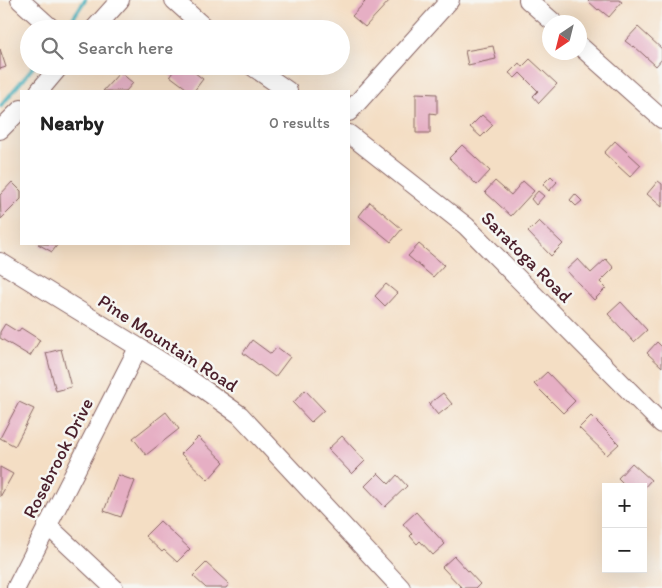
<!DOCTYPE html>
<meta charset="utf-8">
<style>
body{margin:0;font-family:Itim,sans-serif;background:#f2f2f2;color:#222}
.controls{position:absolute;right:15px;bottom:15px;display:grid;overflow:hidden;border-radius:0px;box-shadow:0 5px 20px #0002}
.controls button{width:45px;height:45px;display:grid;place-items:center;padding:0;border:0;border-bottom:1px solid #e0e0e0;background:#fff;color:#222;font:25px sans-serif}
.compass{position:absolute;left:542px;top:15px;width:45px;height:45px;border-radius:50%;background:#fff;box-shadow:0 5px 20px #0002;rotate:215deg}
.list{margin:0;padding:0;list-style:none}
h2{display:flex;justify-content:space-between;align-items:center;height:65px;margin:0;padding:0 20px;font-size:21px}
h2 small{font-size:16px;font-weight:400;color:#767676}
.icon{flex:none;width:28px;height:28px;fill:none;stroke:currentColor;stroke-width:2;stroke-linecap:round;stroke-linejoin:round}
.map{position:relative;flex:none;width:662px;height:588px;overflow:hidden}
.search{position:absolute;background:#fff;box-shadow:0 5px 20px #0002;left:20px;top:20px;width:330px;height:55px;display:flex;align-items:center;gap:12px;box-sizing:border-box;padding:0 18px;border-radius:28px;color:#767676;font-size:19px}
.panel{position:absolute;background:#fff;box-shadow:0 5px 20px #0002;left:20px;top:90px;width:330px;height:155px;border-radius:0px}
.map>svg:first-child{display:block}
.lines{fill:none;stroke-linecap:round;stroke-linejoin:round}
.stream{stroke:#3cacb8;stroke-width:4}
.building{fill:#e6afc4}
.minor-casing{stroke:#866261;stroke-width:20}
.minor{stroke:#fff;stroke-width:18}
.labels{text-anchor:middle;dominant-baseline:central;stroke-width:5;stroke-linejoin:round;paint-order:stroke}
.street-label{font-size:19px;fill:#4a1f2b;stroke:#f6f6f2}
</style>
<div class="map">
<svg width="662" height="588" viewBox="0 0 662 588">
<rect width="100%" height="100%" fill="#f6f6f2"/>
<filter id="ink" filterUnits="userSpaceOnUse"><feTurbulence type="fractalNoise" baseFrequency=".02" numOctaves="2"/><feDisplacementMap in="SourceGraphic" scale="10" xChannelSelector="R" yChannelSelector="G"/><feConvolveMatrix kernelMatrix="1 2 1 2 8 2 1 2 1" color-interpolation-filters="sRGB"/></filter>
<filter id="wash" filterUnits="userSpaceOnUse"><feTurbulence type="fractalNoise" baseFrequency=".0096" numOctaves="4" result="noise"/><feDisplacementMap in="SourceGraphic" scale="20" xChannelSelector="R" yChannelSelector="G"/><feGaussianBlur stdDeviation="1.12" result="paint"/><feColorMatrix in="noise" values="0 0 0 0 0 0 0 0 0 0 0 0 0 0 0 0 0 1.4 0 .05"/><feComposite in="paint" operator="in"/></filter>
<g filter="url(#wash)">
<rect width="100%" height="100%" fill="#f4dec4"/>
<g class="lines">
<g class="stream">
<path d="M71,21L85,0"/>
<path d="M1,106L34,66"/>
</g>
</g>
<g id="blocks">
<g class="building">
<path d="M363,0H390L365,27L352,16L365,2Z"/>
<path d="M589,0H619L622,2L609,17L599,9L598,10L588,1Z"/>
<path d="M638,27L662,49V59L656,66L634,46L633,47L625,41Z"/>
<path d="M493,46L496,59L468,65L465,51Z"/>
<path d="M0,49L6,67L0,69Z"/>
<path d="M530,59L557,84L539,103L533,96L538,91L520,73L515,78L509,73L519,63L522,67Z"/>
<path d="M177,66H186L203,79L194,91H190L170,76Z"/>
<path d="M120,72L133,83L126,91H103Z"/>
<path d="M416,93L437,94V114L430,113V133H416Z"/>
<path d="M482,115L493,125L481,137L470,127Z"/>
<path d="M615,141L641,165L630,177L604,153Z"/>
<path d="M462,145L490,171L477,185L449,158Z"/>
<path d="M551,176L557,182L549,191L543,184Z"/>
<path d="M495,181L511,195L523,181L534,191L511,216L485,192Z"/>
<path d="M658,181L662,184V207L647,194Z"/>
<path d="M12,182L21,191V199L1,219L0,195Z"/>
<path d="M538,191L544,196L536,205L531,199Z"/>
<path d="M575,194L582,201L576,206L570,200Z"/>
<path d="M370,202L402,229L391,242L359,216Z"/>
<path d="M539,221L563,244L551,256L528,232Z"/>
<path d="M38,244H58L52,252Z"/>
<path d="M419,244L444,265L433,277L408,256Z"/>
<path d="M578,259L591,273L606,259L614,268L600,282L606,288L594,300L566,270Z"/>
<path d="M386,284L397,293L385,306L375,296Z"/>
<path d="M621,302L647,330L634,342L608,314Z"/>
<path d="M5,324L18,332L21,328L40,340L30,356L0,338V332Z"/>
<path d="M252,340L271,354L277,347L290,357L275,377L243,353Z"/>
<path d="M657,342L662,347V367L647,353Z"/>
<path d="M61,349L71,387L56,391L46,353Z"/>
<path d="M547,372L575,401L563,413L534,384Z"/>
<path d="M305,390L324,410L311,422L293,403Z"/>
<path d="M443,393L452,404L438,415L429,404Z"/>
<path d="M19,402L34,409L15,446L0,438Z"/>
<path d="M166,412L179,429L146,455L133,438Z"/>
<path d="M591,416L619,444L607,455L579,428Z"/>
<path d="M342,436L365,461L352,474L328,449Z"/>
<path d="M198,437L224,462L208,480L181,454Z"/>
<path d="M632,463L651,480L643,489V487H621L624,484L618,478Z"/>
<path d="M0,467L13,474L0,497Z"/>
<path d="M378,473L389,484L397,475L407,486L385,507L365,486Z"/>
<path d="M118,475L135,481L121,517L104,511Z"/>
<path d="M416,512L445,544L433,555L420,541L417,544L410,536L412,534L403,524Z"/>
<path d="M160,521L190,549L177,562L164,550L162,552L145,536Z"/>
<path d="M454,556L480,584L476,588H462L442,567Z"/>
<path d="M206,563L229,584L226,588H206L193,576Z"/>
</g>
</g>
</g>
<g filter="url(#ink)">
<use href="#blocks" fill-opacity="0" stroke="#866261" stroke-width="1"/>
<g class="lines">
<g class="minor-casing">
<g id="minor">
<path d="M20,0L52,29"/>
<path d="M174,0L206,29"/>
<path d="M528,0L553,22"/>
<path d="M94,29L120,0"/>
<path d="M580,46L662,119"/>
<path d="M252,66L288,91"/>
<path d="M39,91L60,66"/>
<path d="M349,112L450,0"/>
<path d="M0,130L21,109"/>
<path d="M349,134L466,226L662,424"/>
<path d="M0,262L185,376L240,415L401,588"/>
<path d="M47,525L114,588"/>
<path d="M16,588L138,348"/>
</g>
</g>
<use href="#minor" class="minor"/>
</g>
</g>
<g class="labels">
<g class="street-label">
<text transform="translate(527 257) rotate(45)">Saratoga Road</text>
<text transform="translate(168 343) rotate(33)">Pine Mountain Road</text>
<text transform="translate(58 458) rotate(-63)">Rosebrook Drive</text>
</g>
</g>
</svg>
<div class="controls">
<button>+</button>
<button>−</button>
</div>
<svg class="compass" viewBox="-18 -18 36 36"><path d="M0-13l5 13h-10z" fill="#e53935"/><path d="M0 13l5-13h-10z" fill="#767676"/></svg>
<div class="search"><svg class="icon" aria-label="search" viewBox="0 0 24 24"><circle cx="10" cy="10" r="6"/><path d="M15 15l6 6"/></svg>Search here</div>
<section class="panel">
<h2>Nearby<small>0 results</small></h2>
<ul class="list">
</ul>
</section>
</div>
